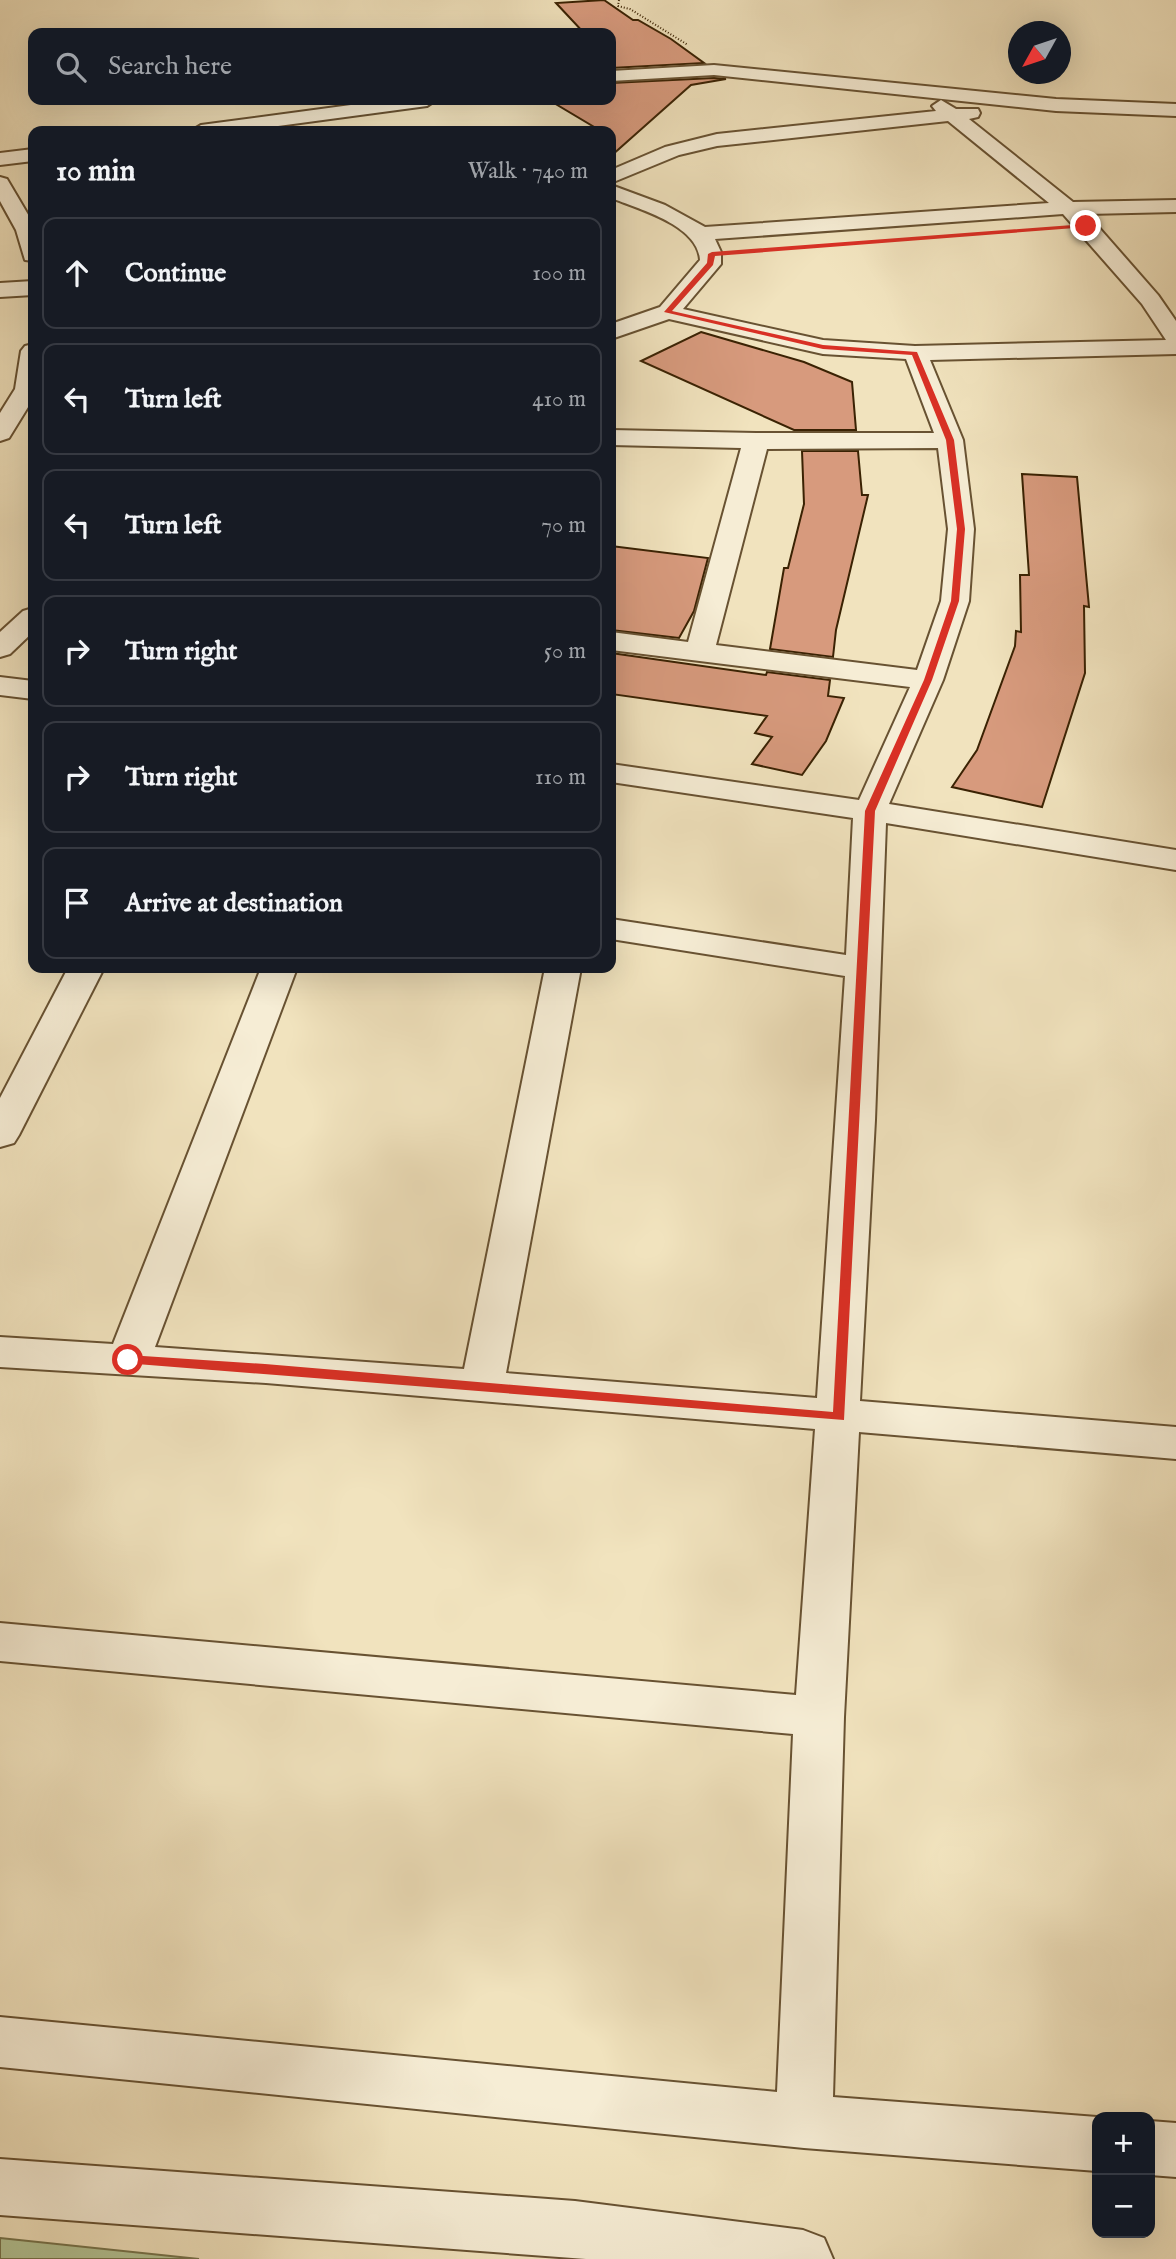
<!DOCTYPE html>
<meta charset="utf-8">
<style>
body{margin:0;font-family:"IM FELL English",serif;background:#242831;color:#f1f3f6}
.controls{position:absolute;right:21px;bottom:21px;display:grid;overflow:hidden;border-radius:14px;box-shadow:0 7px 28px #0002}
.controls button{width:63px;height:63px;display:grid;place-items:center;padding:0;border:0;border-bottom:2px solid #363941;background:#171b24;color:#f1f3f6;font:35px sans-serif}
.compass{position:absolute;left:1008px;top:21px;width:63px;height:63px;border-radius:50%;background:#171b24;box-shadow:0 7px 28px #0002;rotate:230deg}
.stop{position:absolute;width:21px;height:21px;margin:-16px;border:5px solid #d93025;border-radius:50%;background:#fff}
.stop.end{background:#d93025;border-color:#fff;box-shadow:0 2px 7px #0008}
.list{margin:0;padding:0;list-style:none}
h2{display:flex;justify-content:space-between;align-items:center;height:91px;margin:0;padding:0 28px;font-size:30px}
h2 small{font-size:23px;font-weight:400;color:#9ea1a6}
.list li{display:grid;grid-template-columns:46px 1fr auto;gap:21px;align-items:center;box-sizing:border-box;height:112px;margin:0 14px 14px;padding:0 14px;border:2px solid #363941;border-radius:14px}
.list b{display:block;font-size:26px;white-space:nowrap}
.list em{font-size:23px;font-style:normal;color:#9ea1a6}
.icon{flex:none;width:38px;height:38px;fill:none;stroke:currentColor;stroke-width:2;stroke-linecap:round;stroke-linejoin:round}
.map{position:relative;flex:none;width:1176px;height:2259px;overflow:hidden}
.search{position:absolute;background:#171b24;box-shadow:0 7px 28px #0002;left:28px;top:28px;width:588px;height:77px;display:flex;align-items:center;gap:18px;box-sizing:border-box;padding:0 24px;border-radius:14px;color:#9ea1a6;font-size:26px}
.panel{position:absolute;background:#171b24;box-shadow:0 7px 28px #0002;left:28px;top:126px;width:588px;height:847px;border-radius:14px}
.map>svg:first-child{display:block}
.green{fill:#b4c596;stroke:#77744c;stroke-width:2}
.building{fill:#d79a7d;stroke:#3a2203;stroke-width:2}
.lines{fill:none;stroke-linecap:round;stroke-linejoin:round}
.street-casing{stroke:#685232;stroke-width:4}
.path{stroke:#3a2203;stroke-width:2;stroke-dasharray:1 2;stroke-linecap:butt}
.street{fill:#f6edd5;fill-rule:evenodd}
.route{fill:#d93025}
</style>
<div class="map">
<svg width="1176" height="2259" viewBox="0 0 1176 2259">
<rect width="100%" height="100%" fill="#f1e3be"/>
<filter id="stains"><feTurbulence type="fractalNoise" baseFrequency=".00286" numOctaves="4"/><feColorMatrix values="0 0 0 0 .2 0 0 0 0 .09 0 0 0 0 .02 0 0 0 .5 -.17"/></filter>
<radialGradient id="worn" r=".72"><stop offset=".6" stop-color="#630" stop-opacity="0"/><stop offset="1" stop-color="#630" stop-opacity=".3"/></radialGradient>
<path class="green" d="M0,2238L199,2259H0Z"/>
<g class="building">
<path d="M604,0L633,20H638L671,39L704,63L611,68V33H584L556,3Z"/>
<path d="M714,78L726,79L691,85L611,156V131H601L549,100H611V83Z"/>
<path d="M701,332L804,362L852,382L856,430H794L641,361Z"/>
<path d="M802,451H858L862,495H868L836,630L833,657L770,649L784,568H788L804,504Z"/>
<path d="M1022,474L1077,477L1089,607L1084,606L1085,673L1042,807L952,787L977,750L1015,646L1016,631L1021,632L1020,575H1029Z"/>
<path d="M611,546L708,558L694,611L679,638L611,630Z"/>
<path d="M611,653L766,675L767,672L830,680L828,696L844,698L826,741L802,775L752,764L772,737L755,733L767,716L611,694Z"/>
</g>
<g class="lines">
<g class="street-casing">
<g id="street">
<path d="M714,65L1056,99L1176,104V116L1056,111L714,75L611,81V71Z"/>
<path d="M388,100H436L427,106L241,131H191L201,125Z"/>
<path d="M941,100L956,109H978L980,113L978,117L969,119L1073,202L1176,200V212L1087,214L1158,295L1176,321V354L930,360L963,440L974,529L969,601L943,680L889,804L1176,850V870L886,823L875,1120L860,1401L1176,1427V1459L859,1432L844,1717L833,2097L1097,2117V2171L804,2148L0,2067V2017L777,2092L793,1734L0,1661V1623L796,1695L815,1429L266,1383L0,1367V1337L113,1344L261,968H297L155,1347L464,1369L545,968H581L506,1373L817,1398L845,976L611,939V919L846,955L853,818L611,782V764L859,800L910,687L611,650V632L688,642L741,448L611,445V430L756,433H934L906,359L823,354L669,319L611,339V324L660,307L700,260C698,225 639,209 611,198V185L665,205L705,227L1049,203L948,121L717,146L679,155L611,183V170L665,147L717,134L936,111L932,106ZM1063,214L1142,304L1166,340L915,346L823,340L683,309L721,264V252L715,239ZM938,448L948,529L941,601L917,670L716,645L767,449Z"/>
<path d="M33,149V161L0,165V153Z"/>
<path d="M0,177L7,179L33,223V261L25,260L16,230L0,201Z"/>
<path d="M33,281V295L0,297V283Z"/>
<path d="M33,344V399L9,438L0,441V413L15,389L21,351L25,346Z"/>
<path d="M33,608V632L10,654L0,657V632L23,611Z"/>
<path d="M0,677L33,681V699L0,695Z"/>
<path d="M68,968H104L19,1135L14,1143L0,1147V1098Z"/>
<path d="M1150,2121L1176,2123V2177L1150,2175Z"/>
<path d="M0,2159L575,2201L803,2230L824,2238L833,2259H586L0,2215Z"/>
</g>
</g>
<path class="path" d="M619,0L618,6L630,9L688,45"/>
<use href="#street" class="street"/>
</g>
<path class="route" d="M1086,224L1088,227L715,256L713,265L672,311L823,345L917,352L954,440L965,529L959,601L932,680L875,811L844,1420L124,1363L122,1360L128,1355L265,1364L833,1412L865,811L924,680L951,601L957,529L946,440L912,355L823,349L664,312L707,263L708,254L712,252Z"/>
<rect width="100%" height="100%" filter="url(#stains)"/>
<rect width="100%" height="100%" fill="url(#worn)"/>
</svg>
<div class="controls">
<button>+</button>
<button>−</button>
</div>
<svg class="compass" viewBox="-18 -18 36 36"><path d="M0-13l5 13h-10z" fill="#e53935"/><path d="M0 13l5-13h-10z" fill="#9ea1a6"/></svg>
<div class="stop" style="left:128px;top:1360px"></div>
<div class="stop end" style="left:1086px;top:226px"></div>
<div class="search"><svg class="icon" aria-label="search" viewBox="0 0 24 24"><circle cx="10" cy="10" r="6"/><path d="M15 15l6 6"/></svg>Search here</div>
<section class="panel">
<h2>10 min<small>Walk · 740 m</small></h2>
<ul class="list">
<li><svg class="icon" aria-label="ahead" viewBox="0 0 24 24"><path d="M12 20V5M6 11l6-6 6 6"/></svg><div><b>Continue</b></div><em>100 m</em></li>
<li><svg class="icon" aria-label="left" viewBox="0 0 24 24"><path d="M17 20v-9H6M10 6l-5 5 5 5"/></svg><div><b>Turn left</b></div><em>410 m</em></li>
<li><svg class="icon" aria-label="left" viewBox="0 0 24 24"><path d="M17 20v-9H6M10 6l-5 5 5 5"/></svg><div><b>Turn left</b></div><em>70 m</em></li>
<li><svg class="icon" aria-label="right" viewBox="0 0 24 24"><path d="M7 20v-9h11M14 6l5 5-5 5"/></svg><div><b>Turn right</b></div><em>50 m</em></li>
<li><svg class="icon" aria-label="right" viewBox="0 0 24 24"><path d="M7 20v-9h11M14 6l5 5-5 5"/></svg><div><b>Turn right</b></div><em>110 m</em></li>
<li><svg class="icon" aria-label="arrive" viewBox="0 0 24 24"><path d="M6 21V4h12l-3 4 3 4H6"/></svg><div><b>Arrive at destination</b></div></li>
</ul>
</section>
</div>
